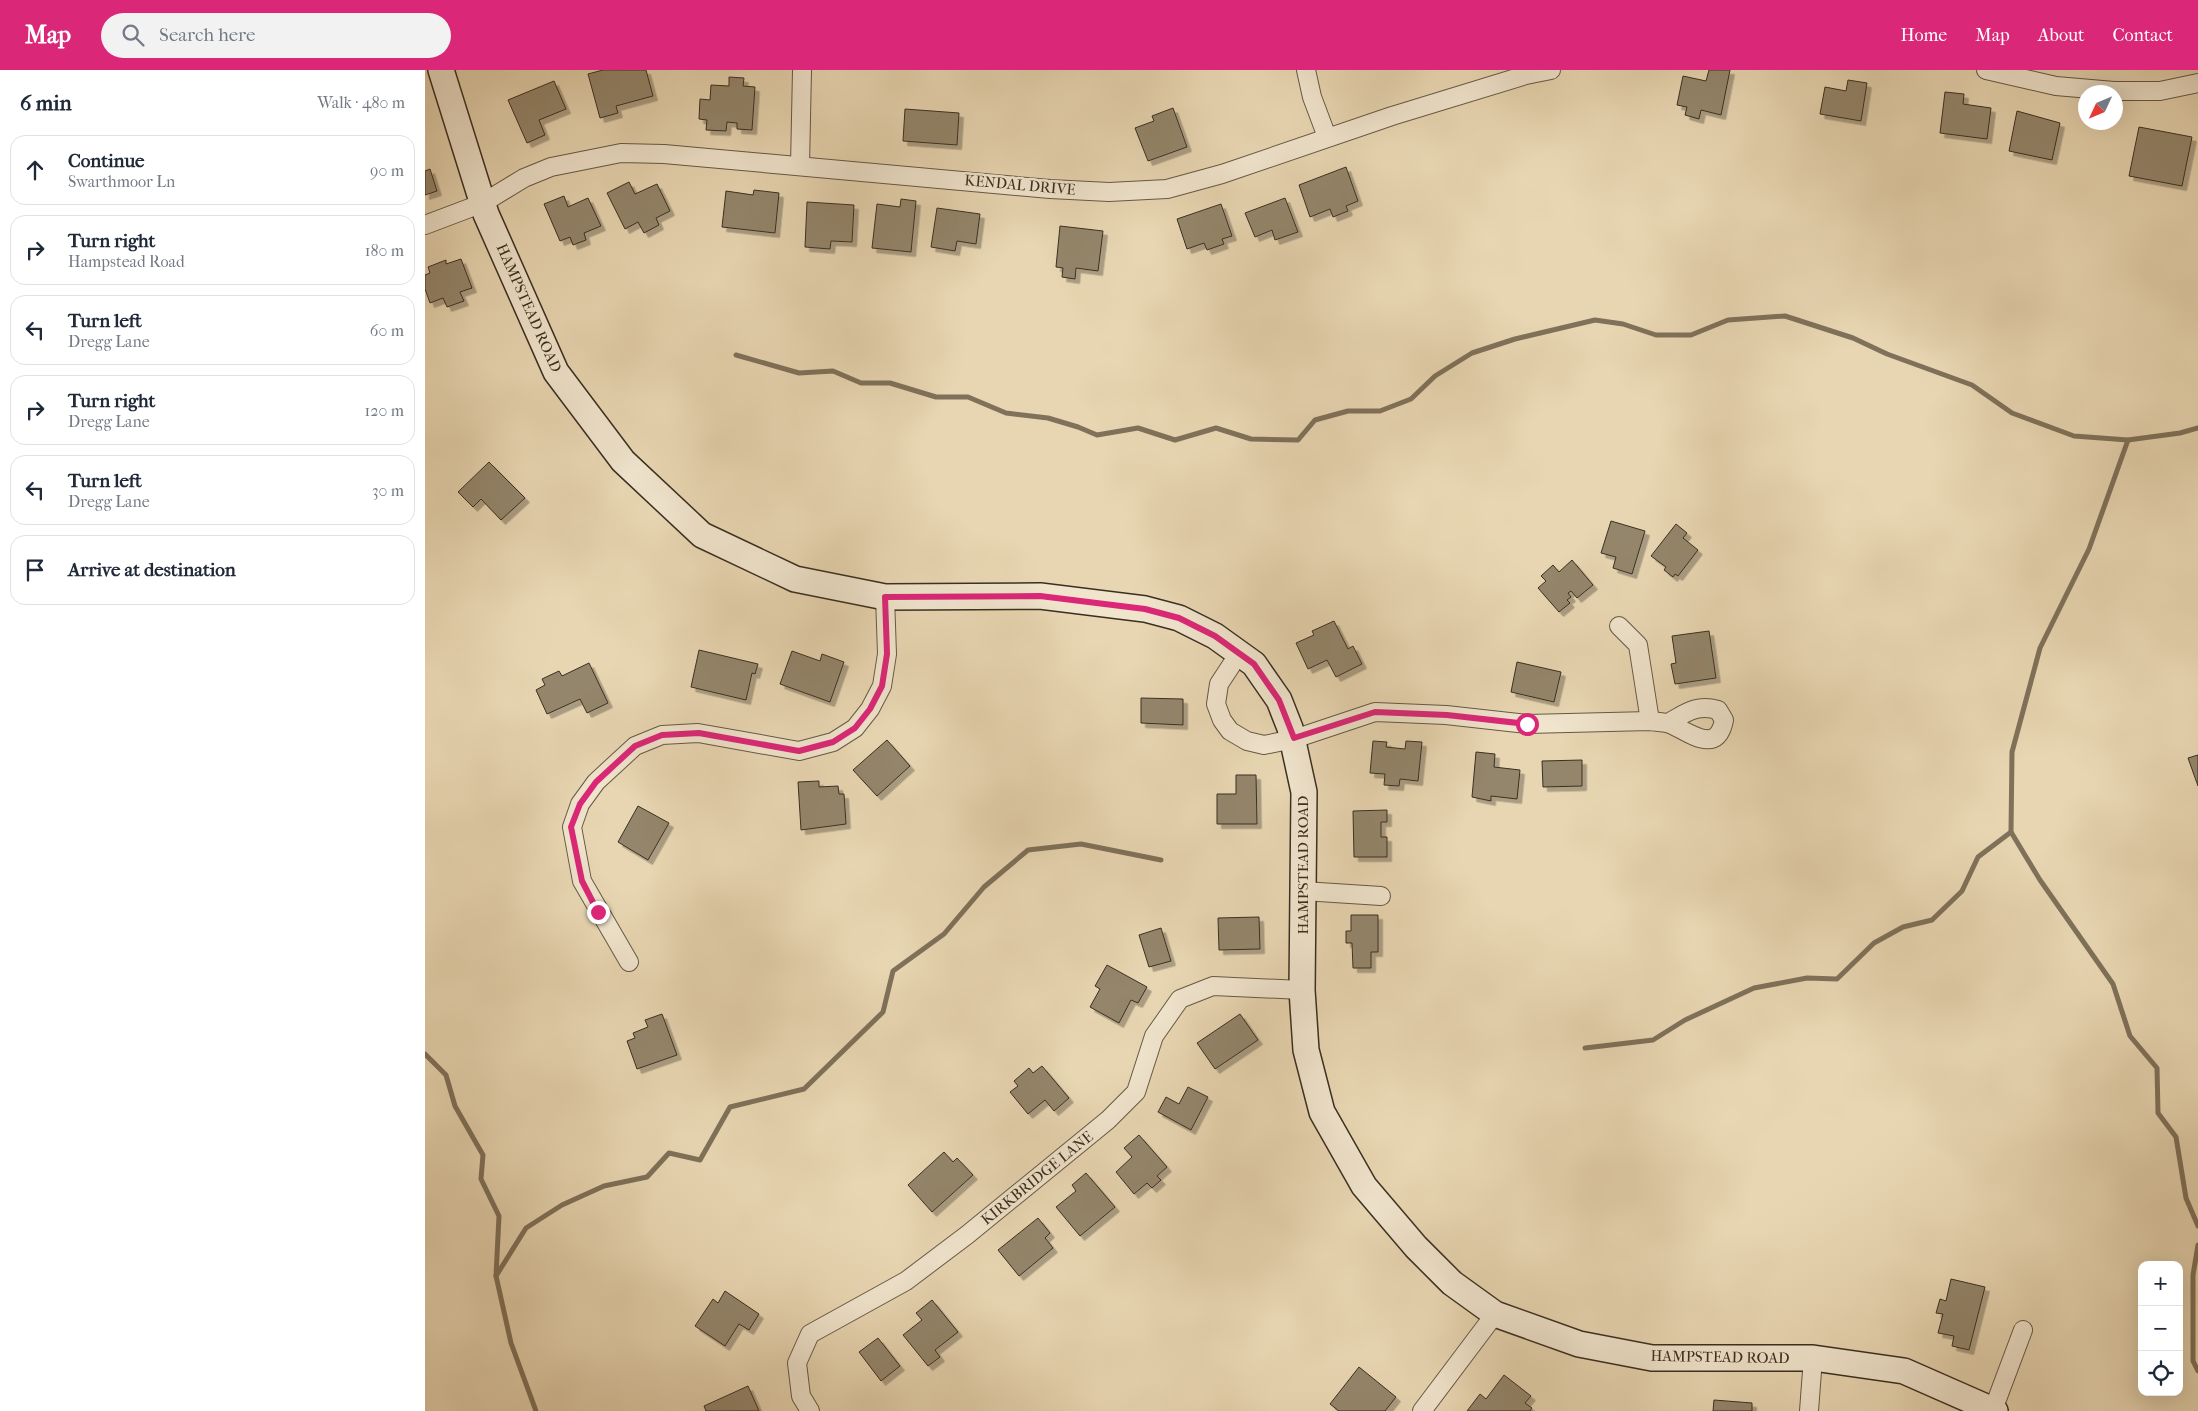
<!DOCTYPE html>
<meta charset="utf-8">
<style>
body{margin:0;font-family:"IM FELL French Canon",serif;background:#f2f2f3;color:#1f2937}
.controls{position:absolute;right:15px;bottom:15px;display:grid;overflow:hidden;border-radius:10px;box-shadow:0 5px 20px #0002}
.controls button{width:45px;height:45px;display:grid;place-items:center;padding:0;border:0;border-bottom:1px solid #e0e1e3;background:#fff;color:#1f2937;font:25px sans-serif}
.compass{position:absolute;left:1653px;top:15px;width:45px;height:45px;border-radius:50%;background:#fff;box-shadow:0 5px 20px #0002;rotate:226deg}
.stop{position:absolute;width:15px;height:15px;margin:-11px;border:4px solid #db2777;border-radius:50%;background:#fff}
.stop.end{background:#db2777;border-color:#fff;box-shadow:0 1px 5px #0008}
.list{margin:0;padding:0;list-style:none}
h2{display:flex;justify-content:space-between;align-items:center;height:65px;margin:0;padding:0 20px;font-size:21px}
h2 small{font-size:16px;font-weight:400;color:#747a83}
.list li{display:grid;grid-template-columns:32px 1fr auto;gap:15px;align-items:center;box-sizing:border-box;height:70px;margin:0 10px 10px;padding:0 10px;border:1px solid #e0e1e3;border-radius:15px}
.list b{display:block;font-size:19px;white-space:nowrap}
.list p{margin:0;font-size:16px;white-space:nowrap;color:#747a83}
.list em{font-size:16px;font-style:normal;color:#747a83}
.icon{flex:none;width:28px;height:28px;fill:none;stroke:currentColor;stroke-width:2;stroke-linecap:round;stroke-linejoin:round}
.map{position:relative;flex:none;width:1773px;height:1341px;overflow:hidden}
header{display:flex;align-items:center;gap:30px;box-sizing:border-box;height:70px;padding:0 25px;background:#db2777;color:#fff}
header strong{font-size:24px}
nav{display:flex;gap:28px;margin-inline-start:auto;font-size:18px}
.search{width:350px;height:45px;background:#f2f2f3;display:flex;align-items:center;gap:12px;box-sizing:border-box;padding:0 18px;border-radius:28px;color:#747a83;font-size:19px}
main{display:flex}
aside{flex:1;background:#fff}
.map>svg:first-child{display:block}
.lines{fill:none;stroke-linecap:round;stroke-linejoin:round}
.stream{stroke:#7f715a;stroke-width:5}
.building{fill:#94866c;stroke:#3a2f20;filter:url(#shadow)}
.street-casing{stroke:#665944;stroke-width:20}
.secondary-casing{stroke:#3a2f20;stroke-width:28}
.street{stroke:#f0e4cd;stroke-width:18}
.secondary{stroke:#f0e4cd;stroke-width:25}
.route{stroke:#db2777;stroke-width:6}
.labels{text-anchor:middle;dominant-baseline:central;stroke-width:5;stroke-linejoin:round;paint-order:stroke}
.street-label{font-size:15px;fill:#3a2f20;stroke:#f0e4cd}
</style>
<header>
<strong>Map</strong>
<div class="search"><svg class="icon" aria-label="search" viewBox="0 0 24 24"><circle cx="10" cy="10" r="6"/><path d="M15 15l6 6"/></svg>Search here</div>
<nav><a>Home</a><a>Map</a><a>About</a><a>Contact</a></nav>
</header>
<main>
<aside>
<h2>6 min<small>Walk · 480 m</small></h2>
<ul class="list">
<li><svg class="icon" aria-label="ahead" viewBox="0 0 24 24"><path d="M12 20V5M6 11l6-6 6 6"/></svg><div><b>Continue</b><p>Swarthmoor Ln</p></div><em>90 m</em></li>
<li><svg class="icon" aria-label="right" viewBox="0 0 24 24"><path d="M7 20v-9h11M14 6l5 5-5 5"/></svg><div><b>Turn right</b><p>Hampstead Road</p></div><em>180 m</em></li>
<li><svg class="icon" aria-label="left" viewBox="0 0 24 24"><path d="M17 20v-9H6M10 6l-5 5 5 5"/></svg><div><b>Turn left</b><p>Dregg Lane</p></div><em>60 m</em></li>
<li><svg class="icon" aria-label="right" viewBox="0 0 24 24"><path d="M7 20v-9h11M14 6l5 5-5 5"/></svg><div><b>Turn right</b><p>Dregg Lane</p></div><em>120 m</em></li>
<li><svg class="icon" aria-label="left" viewBox="0 0 24 24"><path d="M17 20v-9H6M10 6l-5 5 5 5"/></svg><div><b>Turn left</b><p>Dregg Lane</p></div><em>30 m</em></li>
<li><svg class="icon" aria-label="arrive" viewBox="0 0 24 24"><path d="M6 21V4h12l-3 4 3 4H6"/></svg><div><b>Arrive at destination</b></div></li>
</ul>
</aside>
<div class="map">
<svg width="1773" height="1341" viewBox="0 0 1773 1341">
<defs>
<filter id="shadow"><feDropShadow dx="4.5" dy="4.5" stdDeviation="0" flood-color="#0004"/></filter>
</defs>
<rect width="100%" height="100%" fill="#e8d6b2"/>
<filter id="stains"><feTurbulence type="fractalNoise" baseFrequency=".004" numOctaves="4"/><feColorMatrix values="0 0 0 0 .2 0 0 0 0 .09 0 0 0 0 .02 0 0 0 .5 -.17"/></filter>
<radialGradient id="worn" r=".72"><stop offset=".6" stop-color="#630" stop-opacity="0"/><stop offset="1" stop-color="#630" stop-opacity=".3"/></radialGradient>
<g class="lines">
<g class="stream">
<path d="M311,285L374,303L408,301L436,313H465L511,327H543L581,343L623,348L653,357L672,365L713,358L750,370L791,358L826,369L873,370L890,350L923,341H955L986,329L1010,306L1047,283L1090,269L1170,250L1198,254L1231,265H1266L1303,250L1360,246L1428,268L1462,284L1547,315L1587,343L1649,366L1703,370L1755,363L1773,358"/>
<path d="M1586,762L1615,810L1688,914L1705,966L1732,998L1733,1043L1751,1067L1761,1128L1773,1156"/>
<path d="M1160,978L1228,970L1260,950L1329,918L1382,908L1412,909L1449,873L1478,857L1507,850L1537,821L1553,787L1586,762L1587,682L1615,578L1664,479L1703,370"/>
<path d="M0,984L21,1005L30,1036L58,1085L56,1109L74,1146L71,1206L86,1273L111,1341"/>
<path d="M1773,1175L1768,1205V1291L1773,1301"/>
<path d="M71,1206L101,1158L137,1135L179,1116L222,1107L244,1083L275,1090L305,1037L379,1019L458,942L468,901L519,864L559,817L603,780L656,774L736,790"/>
</g>
</g>
<g class="building">
<path d="M178,0H221L228,26L191,36L193,43L175,48L163,4Z"/>
<path d="M1284,0H1305L1296,45L1276,40L1274,49L1260,45L1262,37L1252,35L1258,6L1281,11Z"/>
<path d="M304,7L319,8L318,16L330,17L327,60L312,59V53L302,52L301,61L281,60L282,50L274,49L275,29L285,30L286,15L304,16Z"/>
<path d="M1423,10L1442,13L1436,51L1395,44L1400,17L1421,21Z"/>
<path d="M129,11L141,39L114,50L120,65L102,73L83,30Z"/>
<path d="M1520,22L1539,24L1538,34L1566,38L1562,69L1515,63Z"/>
<path d="M748,38L762,77L723,91L710,58L729,51L727,46Z"/>
<path d="M480,39L534,43L532,75L478,71Z"/>
<path d="M1592,41L1635,53L1627,90L1584,81Z"/>
<path d="M1714,57L1767,67L1757,116L1704,106Z"/>
<path d="M921,97L933,131L921,136L923,141L908,147L905,139L885,147L874,115Z"/>
<path d="M5,99L12,121L0,125V101Z"/>
<path d="M204,112L210,124L232,114L245,141L231,148L234,155L219,163L213,152L200,159L182,123Z"/>
<path d="M329,120L354,123L350,163L297,157L301,121L328,125Z"/>
<path d="M139,126L143,137L163,128L176,156L159,163L161,170L148,175L145,167L135,171L119,134Z"/>
<path d="M860,128L873,162L850,170L847,160L830,167L820,143Z"/>
<path d="M476,129L491,131L486,182L447,178L452,134L475,137Z"/>
<path d="M382,132L429,135L427,172L406,171L405,179L380,177Z"/>
<path d="M796,134L807,166L797,169L799,174L782,180L779,173L762,179L752,149Z"/>
<path d="M512,138L555,144L551,174L532,171L530,181L506,177Z"/>
<path d="M635,156L678,161L673,201L651,198L650,209L637,207L638,198L631,197Z"/>
<path d="M36,189L47,218L35,222L39,231L22,237L18,228L5,233L0,219V205L5,203L3,197L21,190V194Z"/>
<path d="M64,392L100,428L76,450L56,429L48,437L33,422Z"/>
<path d="M1186,451L1220,461L1207,504L1188,498L1191,487L1176,483Z"/>
<path d="M1251,454L1262,463L1258,468L1273,480L1253,506L1250,504L1248,507L1239,500L1241,497L1226,486Z"/>
<path d="M1147,490L1168,515L1152,528L1146,521L1143,523L1146,527L1142,530L1145,533L1134,542L1113,518L1121,511L1116,506L1128,495L1134,502Z"/>
<path d="M909,551L923,579L928,576L937,594L911,607L902,590L883,599L871,573L889,565L887,561Z"/>
<path d="M1284,561L1291,608L1250,614L1246,594L1251,593L1247,566Z"/>
<path d="M274,580L333,594L330,604L327,603L321,630L266,617Z"/>
<path d="M367,581L395,591L397,584L419,592L405,632L355,614Z"/>
<path d="M1092,592L1136,602L1129,632L1086,622Z"/>
<path d="M164,593L183,633L162,643L155,629L122,644L111,620L120,615L117,609L134,601L137,606Z"/>
<path d="M716,628L758,629V655L716,653Z"/>
<path d="M462,670L485,696L452,726L428,700Z"/>
<path d="M948,671L962,672L961,677L980,679L981,671L997,672L993,711L975,709L974,716L959,715L960,704L945,703Z"/>
<path d="M1051,682L1070,684L1069,697L1095,700L1092,729L1066,726V731L1047,727Z"/>
<path d="M1773,685V716L1763,688Z"/>
<path d="M1157,690V716L1118,717L1117,691Z"/>
<path d="M811,705H831L832,754H792V724H811Z"/>
<path d="M394,711V717L413,716L414,724H419L421,754L376,760L373,712Z"/>
<path d="M213,736L244,753L223,790L193,772Z"/>
<path d="M962,740V752H956V767H962V787H929L928,741Z"/>
<path d="M926,845H953V882H946V898H928L927,873H921V861H926Z"/>
<path d="M834,847L835,879L794,880L793,848Z"/>
<path d="M736,858L746,891L724,897L714,865Z"/>
<path d="M682,895L722,917L713,933L706,930L694,953L665,937L675,919L670,916Z"/>
<path d="M237,944L252,985L212,999L202,971L210,968L208,963L223,957L220,950Z"/>
<path d="M815,944L833,970L790,999L772,973Z"/>
<path d="M617,996L644,1028L629,1041L620,1030L603,1044L585,1022L593,1016L589,1011L604,998L608,1003Z"/>
<path d="M763,1017L783,1027L766,1060L733,1042L741,1027L754,1034Z"/>
<path d="M714,1065L742,1097L732,1106L736,1110L727,1118L722,1113L709,1124L691,1102L707,1087L699,1078Z"/>
<path d="M519,1082L528,1092L532,1088L548,1105L507,1142L483,1115Z"/>
<path d="M661,1103L690,1137L655,1166L631,1137L651,1121L647,1115Z"/>
<path d="M613,1148L625,1163L620,1168L628,1178L594,1206L573,1180Z"/>
<path d="M1526,1209L1560,1217L1544,1280L1527,1276L1529,1266L1513,1263L1518,1244L1511,1243L1515,1229L1521,1231Z"/>
<path d="M300,1221L334,1244L324,1260L314,1254L300,1276L270,1256L288,1229L293,1233Z"/>
<path d="M507,1230L533,1262L510,1280L515,1287L503,1296L478,1265L497,1250L491,1243Z"/>
<path d="M453,1268L475,1296L456,1311L434,1282Z"/>
<path d="M934,1297L971,1327L960,1341H914L905,1334Z"/>
<path d="M1079,1305L1106,1326L1100,1333L1107,1338L1105,1341H1042L1055,1324L1061,1329Z"/>
<path d="M323,1316L334,1341H281L279,1336Z"/>
<path d="M1289,1330L1327,1333V1341H1288Z"/>
</g>
<g class="lines">
<g class="street-casing">
<g id="street">
<path d="M881,0L887,27L902,67"/>
<path d="M1561,0L1631,16L1689,21H1735L1773,13"/>
<path d="M375,96L377,0"/>
<path d="M0,155L58,133L99,108L126,97L196,83L239,84L625,119L684,122L742,119L797,104L967,46L1101,5L1126,0"/>
<path d="M1194,556L1213,575L1225,651"/>
<path d="M815,582L794,614L791,634L797,650L805,661L822,671L839,675L869,669L950,642L1021,645L1102,654L1225,651C1231,652 1239,652 1245,654C1264,662 1292,686 1299,650L1293,640C1271,634 1261,643 1243,653"/>
<path d="M878,821L956,826"/>
<path d="M204,892L157,811L147,757L155,734L171,712L210,676L237,665L273,663L374,681L408,672L430,658L445,639L457,616L462,584L460,527"/>
<path d="M1568,1340L1598,1260"/>
<path d="M385,1341L376,1326L372,1293L385,1264L481,1211L542,1165L683,1050L711,1022L729,966L755,929L788,916L877,920"/>
<path d="M997,1341L1070,1244"/>
<path d="M1384,1341L1388,1288"/>
</g>
</g>
<g class="secondary-casing">
<path id="secondary" d="M16,0L61,144L131,302L198,391L277,465L370,509L460,527L615,526L720,539L754,548L790,566L829,594L854,630L865,658L879,722L877,920L881,980L897,1042L939,1116L991,1177L1027,1213L1070,1244L1154,1274L1227,1288H1388L1479,1301L1570,1341"/>
</g>
<use href="#street" class="street"/>
<use href="#secondary" class="secondary"/>
</g>
<g class="lines">
<path class="route" d="M173,842L157,811L146,757L155,734L171,712L210,676L237,665L274,663L374,681L408,672L430,658L445,639L457,616L462,584L460,527L615,526L720,539L754,548L790,566L829,594L854,630L869,668L950,642L1022,645L1102,654"/>
</g>
<g class="labels">
<g class="street-label">
<text transform="translate(595 115) rotate(5)">KENDAL DRIVE</text>
<text transform="translate(104 238) rotate(66)">HAMPSTEAD ROAD</text>
<text transform="translate(878 795) rotate(-90)">HAMPSTEAD ROAD</text>
<text transform="translate(612 1108) rotate(-39)">KIRKBRIDGE LANE</text>
<text transform="translate(1295 1287) rotate(1)">HAMPSTEAD ROAD</text>
</g>
</g>
<rect width="100%" height="100%" filter="url(#stains)"/>
<rect width="100%" height="100%" fill="url(#worn)"/>
</svg>
<div class="controls">
<button>+</button>
<button>−</button>
<button><svg class="icon" aria-label="locate" viewBox="0 0 24 24"><circle cx="12" cy="12" r="6"/><path d="M12 2v4M12 18v4M2 12h4M18 12h4"/></svg></button>
</div>
<svg class="compass" viewBox="-18 -18 36 36"><path d="M0-13l5 13h-10z" fill="#e53935"/><path d="M0 13l5-13h-10z" fill="#747a83"/></svg>
<div class="stop" style="left:1102px;top:654px"></div>
<div class="stop end" style="left:173px;top:842px"></div>
</div>
</main>
